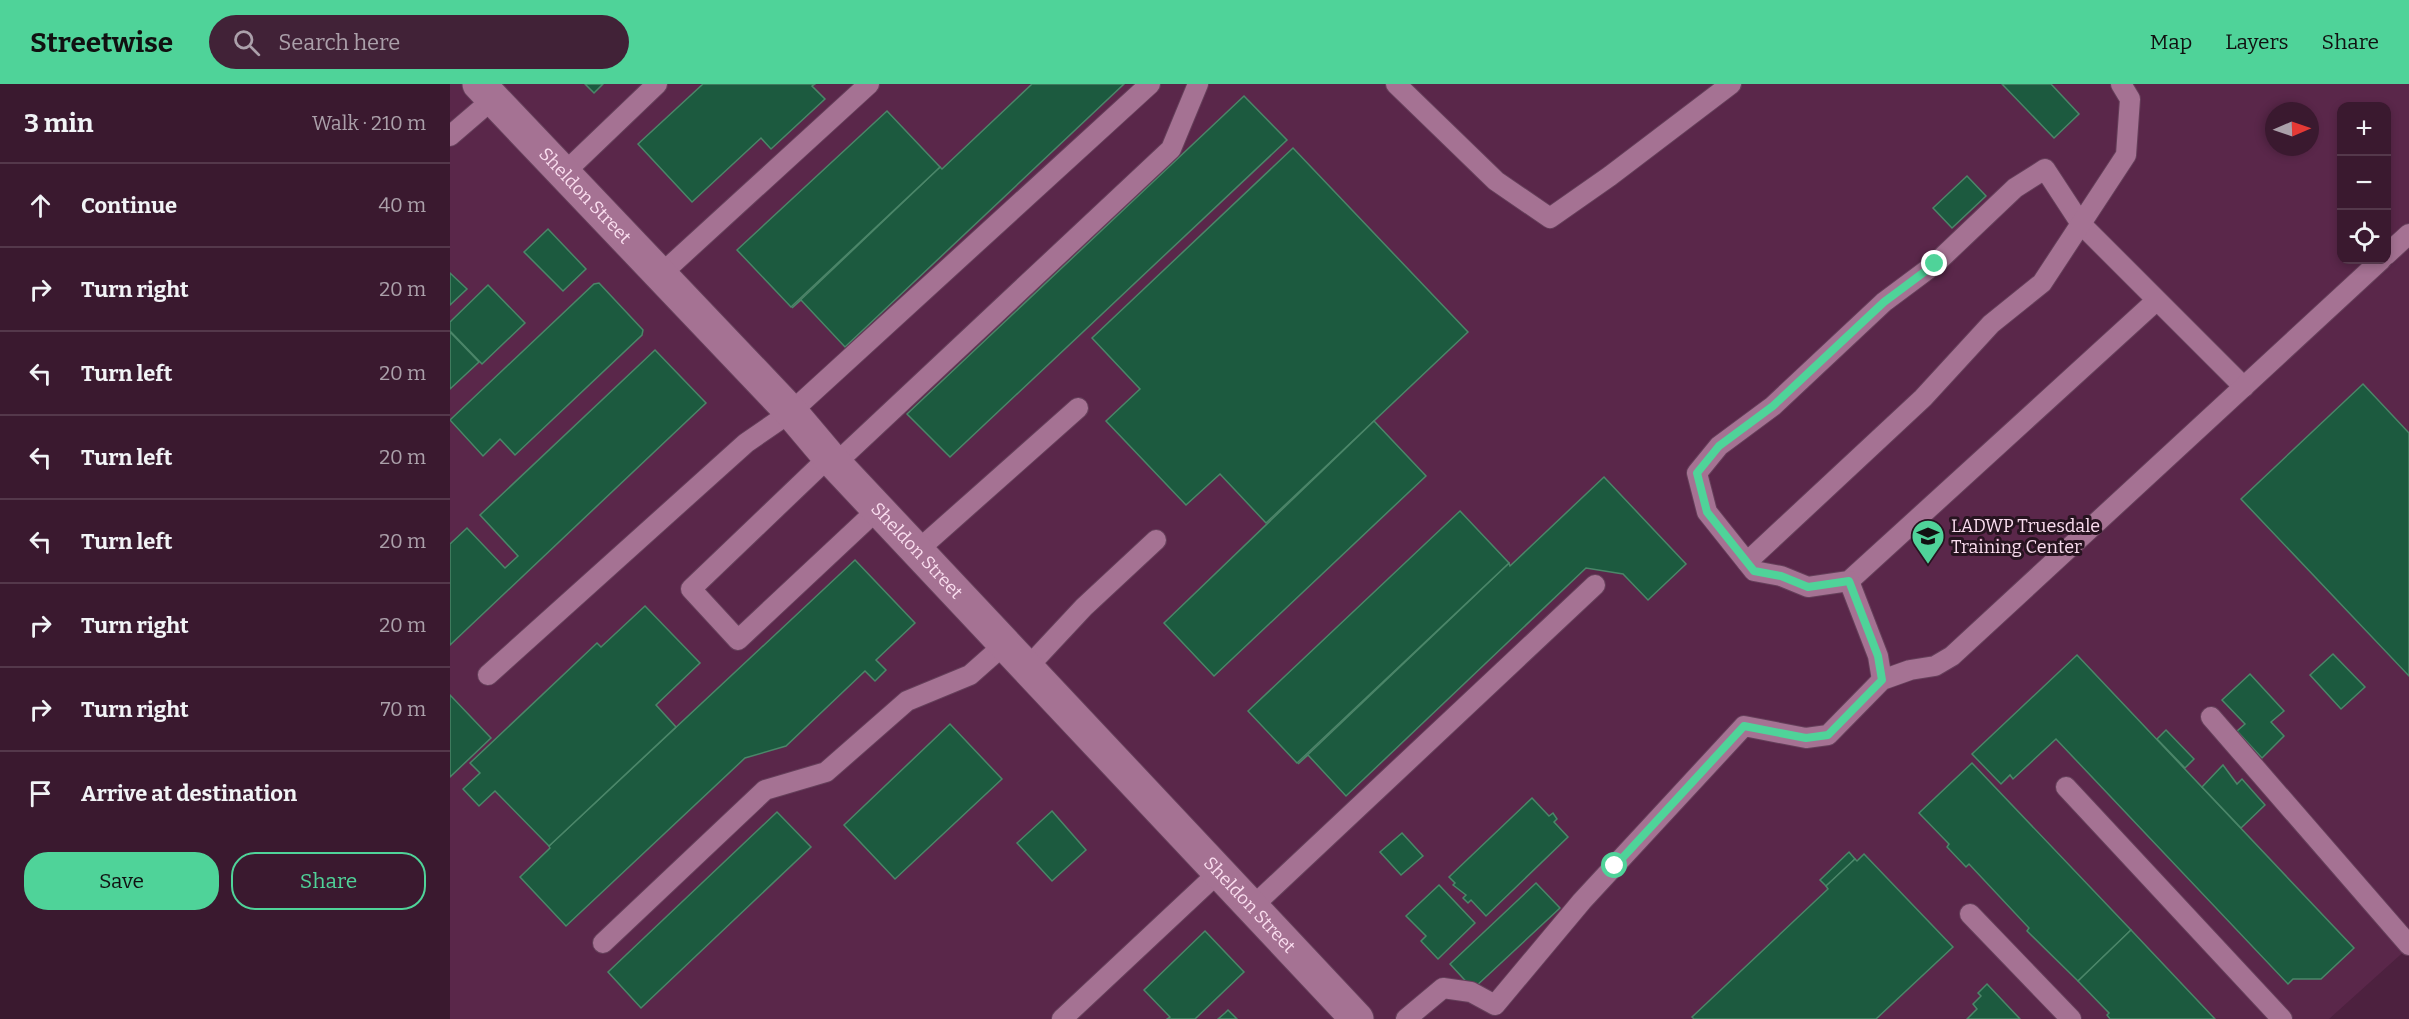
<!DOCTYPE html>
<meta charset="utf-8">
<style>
body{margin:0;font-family:Bitter,serif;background:#412237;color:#f1f3f6}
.controls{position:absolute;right:18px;top:18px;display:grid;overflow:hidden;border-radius:12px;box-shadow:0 3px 9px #0003}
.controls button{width:54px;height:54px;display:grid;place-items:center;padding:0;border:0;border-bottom:2px solid #54384b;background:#3a192f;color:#f1f3f6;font:30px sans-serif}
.compass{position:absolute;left:1815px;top:18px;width:54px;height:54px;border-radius:50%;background:#3a192f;box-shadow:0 3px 9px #0003;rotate:88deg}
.stop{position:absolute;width:18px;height:18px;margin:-14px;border:4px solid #4fd399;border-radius:50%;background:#fff}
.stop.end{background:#4fd399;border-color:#fff;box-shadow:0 2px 6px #0008}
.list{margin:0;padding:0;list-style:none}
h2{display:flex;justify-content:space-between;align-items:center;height:78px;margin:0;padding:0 24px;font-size:26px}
h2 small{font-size:20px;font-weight:400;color:#aba0aa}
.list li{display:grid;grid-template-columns:39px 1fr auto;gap:18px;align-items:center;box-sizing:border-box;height:84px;padding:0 24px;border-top:2px solid #54384b}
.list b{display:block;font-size:22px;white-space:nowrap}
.list em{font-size:20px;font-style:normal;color:#aba0aa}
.actions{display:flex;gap:12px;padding:18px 24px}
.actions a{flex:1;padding:14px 0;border:2px solid #4fd399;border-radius:24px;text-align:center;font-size:21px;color:#4fd399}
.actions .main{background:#4fd399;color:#111}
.icon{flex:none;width:33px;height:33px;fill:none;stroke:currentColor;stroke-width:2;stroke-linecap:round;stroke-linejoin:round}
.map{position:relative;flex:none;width:1959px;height:935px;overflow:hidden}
header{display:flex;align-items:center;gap:36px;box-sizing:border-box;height:84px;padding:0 30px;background:#4fd399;color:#111}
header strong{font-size:28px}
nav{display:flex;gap:33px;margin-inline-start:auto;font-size:21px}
.search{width:420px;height:54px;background:#412237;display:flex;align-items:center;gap:15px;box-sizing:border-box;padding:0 21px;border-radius:33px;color:#aba0aa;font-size:22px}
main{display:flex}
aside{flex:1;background:#3a192f}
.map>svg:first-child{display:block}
.built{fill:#5a274a;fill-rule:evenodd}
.building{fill:#1c5a3f;stroke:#4b8669;stroke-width:1.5}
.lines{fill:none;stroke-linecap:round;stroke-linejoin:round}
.service-casing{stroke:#653f5a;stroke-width:22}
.secondary-casing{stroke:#653f5a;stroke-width:35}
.service{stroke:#a57293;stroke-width:20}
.secondary{stroke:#a57293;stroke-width:33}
.route{stroke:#4fd399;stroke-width:8}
.labels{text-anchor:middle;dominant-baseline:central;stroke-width:6;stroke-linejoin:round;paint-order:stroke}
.street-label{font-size:18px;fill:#faddef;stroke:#271420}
.poi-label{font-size:18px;fill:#faddef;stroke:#271420;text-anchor:start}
</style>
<header>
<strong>Streetwise</strong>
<div class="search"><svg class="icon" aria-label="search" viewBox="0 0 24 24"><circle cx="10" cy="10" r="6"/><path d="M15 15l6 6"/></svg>Search here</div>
<nav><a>Map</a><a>Layers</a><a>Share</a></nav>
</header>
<main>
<aside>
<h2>3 min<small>Walk · 210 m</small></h2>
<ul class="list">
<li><svg class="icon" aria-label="ahead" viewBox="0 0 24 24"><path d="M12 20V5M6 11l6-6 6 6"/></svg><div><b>Continue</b></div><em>40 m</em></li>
<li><svg class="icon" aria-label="right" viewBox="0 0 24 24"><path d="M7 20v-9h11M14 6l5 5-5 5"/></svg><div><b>Turn right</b></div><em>20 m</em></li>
<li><svg class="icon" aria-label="left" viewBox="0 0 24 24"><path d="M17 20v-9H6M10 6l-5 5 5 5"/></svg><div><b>Turn left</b></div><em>20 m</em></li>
<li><svg class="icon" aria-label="left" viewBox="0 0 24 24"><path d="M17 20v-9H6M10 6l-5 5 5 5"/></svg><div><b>Turn left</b></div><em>20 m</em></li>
<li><svg class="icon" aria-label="left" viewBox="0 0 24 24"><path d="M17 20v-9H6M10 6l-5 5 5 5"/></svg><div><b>Turn left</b></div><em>20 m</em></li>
<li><svg class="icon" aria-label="right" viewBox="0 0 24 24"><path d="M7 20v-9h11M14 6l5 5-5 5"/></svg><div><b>Turn right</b></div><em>20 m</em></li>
<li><svg class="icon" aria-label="right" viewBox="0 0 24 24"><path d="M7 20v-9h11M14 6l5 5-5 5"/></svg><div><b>Turn right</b></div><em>70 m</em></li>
<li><svg class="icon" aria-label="arrive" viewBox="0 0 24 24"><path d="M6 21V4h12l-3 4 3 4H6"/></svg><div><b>Arrive at destination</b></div></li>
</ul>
<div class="actions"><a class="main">Save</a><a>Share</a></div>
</aside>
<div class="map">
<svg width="1959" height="935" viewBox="0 0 1959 935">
<rect width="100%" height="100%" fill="#4d213f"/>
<path class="built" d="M0,0H1959V863L1879,935H0ZM1892,22H1936V176H1892ZM1824,27H1860V63H1824Z"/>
<g class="building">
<path d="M135,0H153L144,9Z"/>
<path d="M253,0H365L362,2L375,15L321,65L311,54L242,118L188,60Z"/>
<path d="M582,0H674L395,263L351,216L342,224L490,83L492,85Z"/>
<path d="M1552,0H1601L1629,30L1604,54Z"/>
<path d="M794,12L837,56L500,373L457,330Z"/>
<path d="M437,27L490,83L341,223L287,166Z"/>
<path d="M843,64L1018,248L816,439L770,390L736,421L656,337L690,305L642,254Z"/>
<path d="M1517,92L1536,112L1502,144L1483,124Z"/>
<path d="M98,145L136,185L113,207L74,168Z"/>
<path d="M0,189L17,205L0,221Z"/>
<path d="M149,199L193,246L192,251L65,371L50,355L33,372L0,336L144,200Z"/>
<path d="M38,201L75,239L32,280L0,247V238Z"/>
<path d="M0,248L29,278L0,305Z"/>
<path d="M205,266L256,319L0,561V460L17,444L55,484L68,472L30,431Z"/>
<path d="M1913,300L1959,349V592L1791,415Z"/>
<path d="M924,337L976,392L764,592L714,539Z"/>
<path d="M1154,393L1236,480L1198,516L1173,490L1136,484L896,712L858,671L848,680L1059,479L1060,482Z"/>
<path d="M1010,427L1059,479L847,679L798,627Z"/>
<path d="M405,476L465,539L426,576L436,586L425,597L415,587L336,662L295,674L116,842L70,793L100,764L99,762Z"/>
<path d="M195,522L250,579L206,621L226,643L99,762L45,707L29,722L13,705L30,689L20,679L147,559L151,563Z"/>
<path d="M1883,570L1915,603L1891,625L1860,591Z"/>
<path d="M1627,571L1904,864L1871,895H1843L1838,900L1606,655L1563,695L1560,691L1551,700L1522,670Z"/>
<path d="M1800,590L1834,627L1821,638L1834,652L1812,674L1787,647L1795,640L1772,616Z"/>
<path d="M0,611L41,654L0,693Z"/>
<path d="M500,640L552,695L445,795L394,741Z"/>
<path d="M1716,646L1744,675L1735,684L1707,655Z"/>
<path d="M1522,679L1681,846L1628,897L1577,847L1579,844L1519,780L1516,783L1497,763L1499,760L1469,729Z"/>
<path d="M1773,681L1787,700L1792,695L1815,721L1791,744L1752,703Z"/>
<path d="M1082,714L1099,732L1103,729L1107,735L1104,738L1118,753L1036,832L1021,816L1018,819L1013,814L1016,811L1003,801L1005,799L999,793Z"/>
<path d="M602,727L636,766L602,797L567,759Z"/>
<path d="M327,728L361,763L191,924L158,888Z"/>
<path d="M952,749L973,772L951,791L930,768Z"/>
<path d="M1399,768L1405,775L1376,802L1370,796Z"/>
<path d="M1414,770L1503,863L1426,935H1244L1242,933L1378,805L1376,802L1405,775L1407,777Z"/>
<path d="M1086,799L1110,824L1023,905L1000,880Z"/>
<path d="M989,801L1025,839L988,875L971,857L976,852L956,832Z"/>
<path d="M1681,846L1765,935H1660L1657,931L1659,929L1628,897Z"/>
<path d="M755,847L794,888L745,935H717L720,933L694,906Z"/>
<path d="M1537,900L1570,935H1517L1527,925L1523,920L1531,912L1528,909Z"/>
<path d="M778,926L787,935H768L775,929Z"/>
</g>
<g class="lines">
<g class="service-casing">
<g id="service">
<path d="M946,0L1046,97L1100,134L1160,92L1281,0"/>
<path d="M0,52L43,15"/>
<path d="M113,90L207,0"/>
<path d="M1936,171L1959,150"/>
<path d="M209,192L419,0"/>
<path d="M1707,216L1399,497L1358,503L1331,492L1304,487L1257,428L1247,389L1269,362L1323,322L1434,218L1485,180L1565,104L1595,85L1631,140L1794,303"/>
<path d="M379,373L241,505L288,556L428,425"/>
<path d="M385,380L721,65L748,0"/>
<path d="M467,467L628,324"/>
<path d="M1297,478L1473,314L1541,240L1592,199L1676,71L1680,15L1671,0"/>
<path d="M1399,497L1428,572L1432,596"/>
<path d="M577,584L634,523L706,456"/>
<path d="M38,591L296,359L341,328L700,0"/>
<path d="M1761,633L1959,861"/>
<path d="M1616,703L1832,935"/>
<path d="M802,823L1145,501"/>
<path d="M1520,830L1621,935"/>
<path d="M153,859L315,706L376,688L457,617L520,591L555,560"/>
<path d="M612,935L769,788"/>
<path d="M956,935L993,904L1021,908L1045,921L1132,817L1294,642L1356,654L1378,651L1432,596L1460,586L1485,582L1502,572L1931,176"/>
</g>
</g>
<g class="secondary-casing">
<g id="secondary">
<path id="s1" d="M29,0L341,328L379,373L907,935"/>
</g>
</g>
<use href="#service" class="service"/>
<use href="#secondary" class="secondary"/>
</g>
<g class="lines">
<path class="route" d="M1165,782L1294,642L1356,654L1378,651L1432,596L1428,572L1399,497L1358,503L1331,492L1304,487L1257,428L1247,389L1269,362L1323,322L1434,218L1485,180"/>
</g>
<defs>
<g id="university-pin" transform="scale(1.725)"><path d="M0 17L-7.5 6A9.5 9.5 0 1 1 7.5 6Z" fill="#4fd399" stroke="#271420"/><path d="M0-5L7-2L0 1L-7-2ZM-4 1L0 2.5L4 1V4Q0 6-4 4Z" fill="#111"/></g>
</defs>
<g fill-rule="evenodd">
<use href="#university-pin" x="1478" y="452"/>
</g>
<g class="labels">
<g class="street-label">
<text stroke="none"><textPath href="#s1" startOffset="154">Sheldon Street</textPath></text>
<text stroke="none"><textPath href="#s1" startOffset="640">Sheldon Street</textPath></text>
<text stroke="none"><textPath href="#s1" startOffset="1126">Sheldon Street</textPath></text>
</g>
<g class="poi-label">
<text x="1501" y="442">LADWP Truesdale<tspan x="1501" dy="21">Training Center</tspan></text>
</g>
</g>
</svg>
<div class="controls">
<button>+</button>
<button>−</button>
<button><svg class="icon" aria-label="locate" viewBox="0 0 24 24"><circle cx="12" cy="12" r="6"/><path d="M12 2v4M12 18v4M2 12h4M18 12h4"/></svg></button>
</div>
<svg class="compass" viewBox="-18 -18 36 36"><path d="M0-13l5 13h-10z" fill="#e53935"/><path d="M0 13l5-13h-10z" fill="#aba0aa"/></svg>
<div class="stop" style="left:1165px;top:782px"></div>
<div class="stop end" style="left:1485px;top:180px"></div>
</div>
</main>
